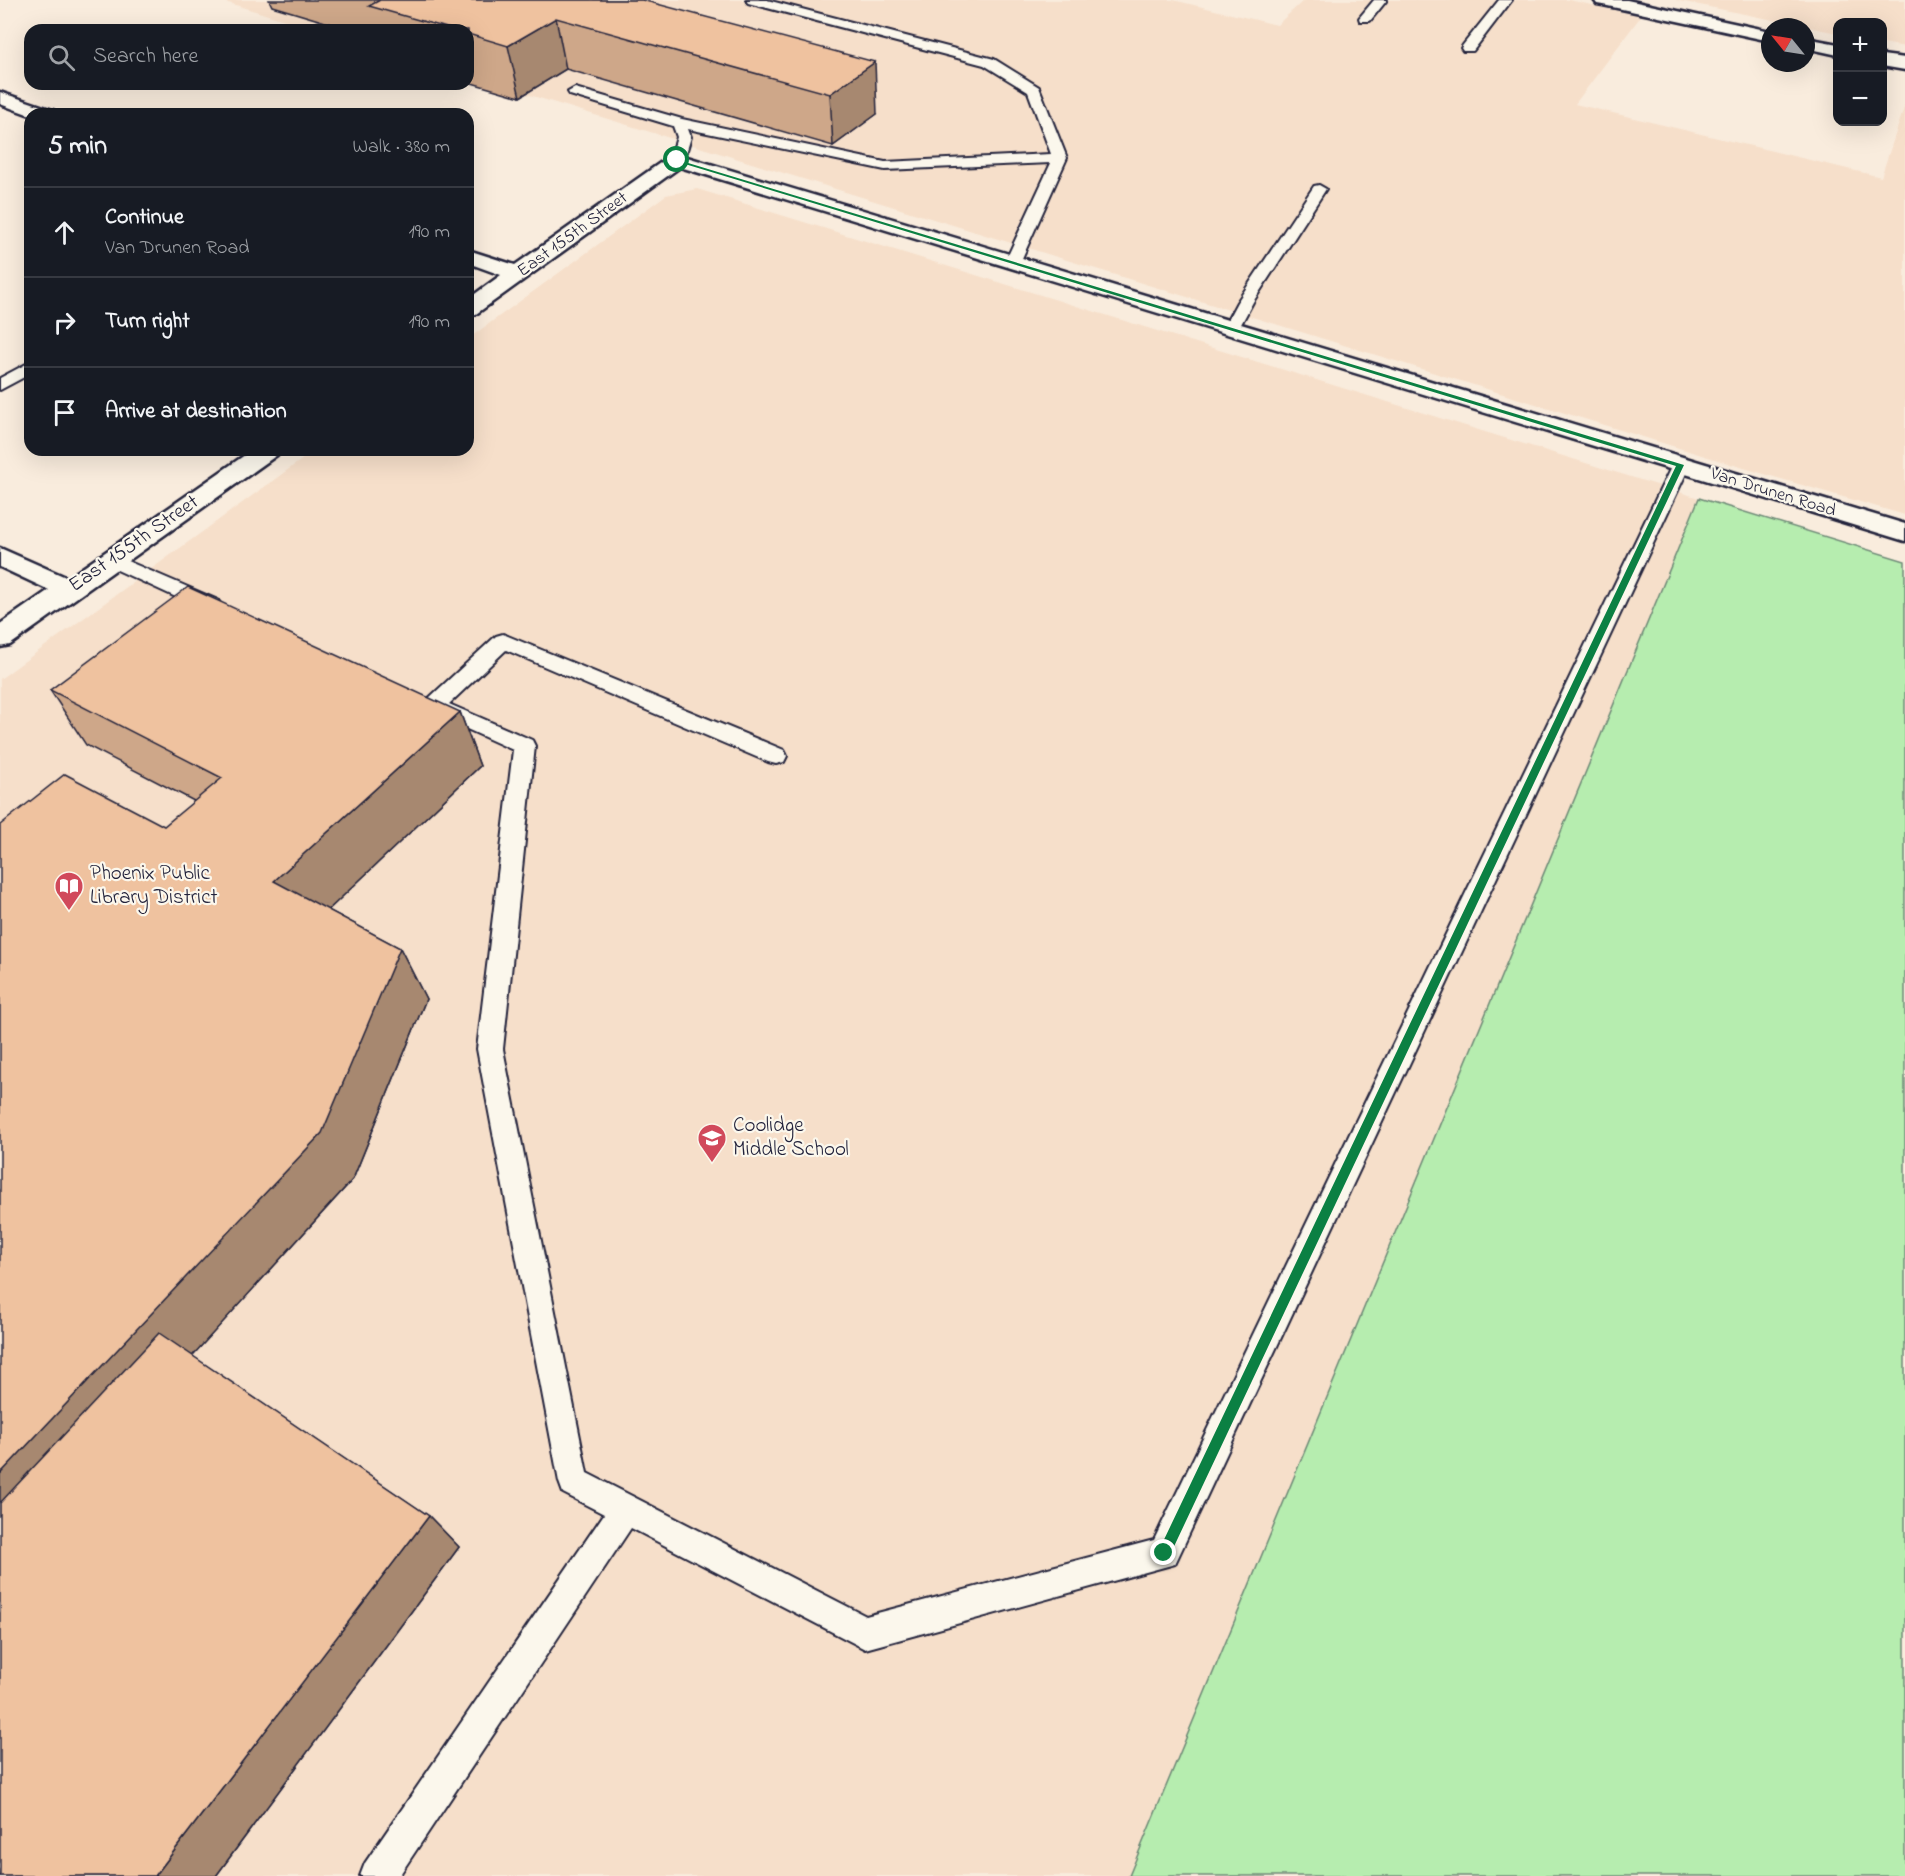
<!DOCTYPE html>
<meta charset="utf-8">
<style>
body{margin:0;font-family:"Indie Flower",sans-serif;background:#20242c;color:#f1f3f6}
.controls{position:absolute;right:18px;top:18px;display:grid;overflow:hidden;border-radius:12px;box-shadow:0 6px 24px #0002}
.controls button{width:54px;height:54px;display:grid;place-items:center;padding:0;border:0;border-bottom:2px solid #363941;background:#171b24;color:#f1f3f6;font:30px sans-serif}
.compass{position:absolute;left:1761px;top:18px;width:54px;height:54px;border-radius:50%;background:#171b24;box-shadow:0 6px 24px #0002;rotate:300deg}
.stop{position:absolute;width:18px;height:18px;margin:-14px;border:4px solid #0b8043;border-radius:50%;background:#fff}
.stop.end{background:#0b8043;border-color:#fff;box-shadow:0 2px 6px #0008}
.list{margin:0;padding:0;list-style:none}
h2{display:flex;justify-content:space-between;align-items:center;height:78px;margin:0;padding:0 24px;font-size:26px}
h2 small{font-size:20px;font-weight:400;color:#9ea1a6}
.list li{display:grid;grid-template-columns:39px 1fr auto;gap:18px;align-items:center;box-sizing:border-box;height:90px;padding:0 24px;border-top:2px solid #363941}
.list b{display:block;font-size:22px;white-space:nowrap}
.list p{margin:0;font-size:20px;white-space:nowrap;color:#9ea1a6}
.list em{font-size:20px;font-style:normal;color:#9ea1a6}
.icon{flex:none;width:33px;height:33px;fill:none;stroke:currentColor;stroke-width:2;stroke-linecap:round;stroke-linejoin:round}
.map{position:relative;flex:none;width:1905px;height:1876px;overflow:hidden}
.search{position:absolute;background:#171b24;box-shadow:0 6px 24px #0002;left:24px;top:24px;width:450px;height:66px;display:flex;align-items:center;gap:15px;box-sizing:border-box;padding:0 21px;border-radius:18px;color:#9ea1a6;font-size:22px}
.panel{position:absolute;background:#171b24;box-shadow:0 6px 24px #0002;left:24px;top:108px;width:450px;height:348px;border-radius:18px}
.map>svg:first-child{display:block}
.built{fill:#f6dfca}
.green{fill:#b6edaf;stroke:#6c8875;stroke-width:1.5}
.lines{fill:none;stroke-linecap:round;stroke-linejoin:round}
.service-casing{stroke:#22223b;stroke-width:4}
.minor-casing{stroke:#22223b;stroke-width:5}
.service{fill:#fbf7ec;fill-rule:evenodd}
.minor{fill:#fbf7ec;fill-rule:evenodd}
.wall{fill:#cea789;stroke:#22223b;stroke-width:1.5}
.shaded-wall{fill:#a7886f;stroke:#22223b;stroke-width:1.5}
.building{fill:#efc29f;stroke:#22223b;stroke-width:1.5}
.route{fill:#0b8043}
.labels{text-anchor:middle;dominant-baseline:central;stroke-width:4.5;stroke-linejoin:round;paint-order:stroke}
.far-street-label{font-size:18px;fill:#22223b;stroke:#fbf7ec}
.street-label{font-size:21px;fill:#22223b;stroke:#fbf7ec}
.poi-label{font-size:21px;fill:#22223b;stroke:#fbf7ec;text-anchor:start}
</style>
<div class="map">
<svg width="1905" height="1876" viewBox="0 0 1905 1876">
<rect width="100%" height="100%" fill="#f9ecdd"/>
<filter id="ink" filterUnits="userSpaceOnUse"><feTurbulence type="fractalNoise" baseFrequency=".0167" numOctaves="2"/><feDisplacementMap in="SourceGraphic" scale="12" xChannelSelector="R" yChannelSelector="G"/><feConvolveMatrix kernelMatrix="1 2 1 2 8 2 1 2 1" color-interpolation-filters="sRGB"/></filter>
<g filter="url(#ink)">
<g class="built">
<path d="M219,0H1173L1277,25L1304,0H1569L1641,16L1575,104L1881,177L1905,105V515L1747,469L468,76V30H317Z"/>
<path d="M1675,0H1905V47L1883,43L1882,22H1838L1837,33Z"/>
<path d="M697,189L1699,498L1129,1876H0V679L315,450H468V339L666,195Z"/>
</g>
<path class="green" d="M1699,498L1905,561V1876H1129Z"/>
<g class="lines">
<g class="service-casing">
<g id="service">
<path d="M746,0H767L994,59L1039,87L1067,158L1019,265H1007L1005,262L1051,163L885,170L688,129L691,137L684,160L677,164L670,160L677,137L673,126L570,95L568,92L575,88L682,119L885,162L1051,154L1028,92L984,65L748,3Z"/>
<path d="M1374,0H1387L1370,21H1360L1359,18Z"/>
<path d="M1499,0H1512L1473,51H1463L1461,48L1463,45Z"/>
<path d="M1319,185L1326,189L1253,302L1239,328L1237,332H1225L1223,328L1237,302L1314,186Z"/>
<path d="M30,362V374L0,390V378Z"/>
<path d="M1681,459L1687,461L1690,465L1175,1564L865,1649L631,1528L399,1876H360L365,1863L604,1514L563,1493L559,1482L477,1049L513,750L425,710L421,705L425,700L429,698L496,636L503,634L784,750L787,756L784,762L776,764L768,762L506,650L449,704L532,740L535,746L503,1049L587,1473L866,1616L1154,1540L1672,465L1675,461Z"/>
<path d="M111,554L218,600L221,605L218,610L211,612L204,610L104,564L101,560L104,556Z"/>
</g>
</g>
<g class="minor-casing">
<g id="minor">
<path d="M1594,0H1627L1770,31V41L1603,5L1597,4Z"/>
<path d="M1806,38L1838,44V55L1806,48Z"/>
<path d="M1882,55L1905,58V70L1882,66Z"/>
<path d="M0,92L53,110L56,114L30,115L0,104Z"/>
<path d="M677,154L1905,524V541L680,167L476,314L468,316V299L501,275L468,263V250L515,265L670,156Z"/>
<path d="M252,450H280L277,455L10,645L0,647V624L49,590L0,567V548L68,578Z"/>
</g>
</g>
<use href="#service" class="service"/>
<use href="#minor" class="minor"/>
</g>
<g class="wall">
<path d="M269,0H642L877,114L833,146L566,69L520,97L468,82V30H352L272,6Z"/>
<path d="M50,690L460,712L480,766L328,910L400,948L426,999L353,1179L192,1356L429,1516L459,1547L216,1876H0L194,801L86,745Z"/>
</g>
<g class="shaded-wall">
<path d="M556,18L566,69L520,97L508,46Z"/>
<path d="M875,62L877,114L833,146L830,94Z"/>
<path d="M460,712L480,766L304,933L274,881Z"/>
<path d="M400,948L426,999L353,1179L33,1531L0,1515V1474Z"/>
<path d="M429,1516L459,1547L216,1876H155Z"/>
</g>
<g class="building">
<path d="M380,0H642L875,62L830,94L556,18L508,46L468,34V30H454L369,6Z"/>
<path d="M188,587L460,712L274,881L400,948L322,1133L0,1474V825L65,774L164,826L222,778L50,690Z"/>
<path d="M159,1333L429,1516L155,1876H0V1503Z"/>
</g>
</g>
<path class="route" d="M675,159L1684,465L1169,1557L1164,1559L1160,1557L1158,1553L1160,1548L1676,466L675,161Z"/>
<defs>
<g id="library-pin" transform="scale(1.5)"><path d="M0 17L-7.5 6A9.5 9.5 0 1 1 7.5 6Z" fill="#d1495b" stroke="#fbf7ec"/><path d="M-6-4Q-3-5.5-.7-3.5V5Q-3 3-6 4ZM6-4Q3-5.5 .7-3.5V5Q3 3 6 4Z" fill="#fff"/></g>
<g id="school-pin" transform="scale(1.5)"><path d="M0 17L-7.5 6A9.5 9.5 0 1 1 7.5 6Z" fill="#d1495b" stroke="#fbf7ec"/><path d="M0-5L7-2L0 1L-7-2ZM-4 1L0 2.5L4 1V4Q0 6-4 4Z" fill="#fff"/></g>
</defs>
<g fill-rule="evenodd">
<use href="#library-pin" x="69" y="886"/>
<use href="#school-pin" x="712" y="1138"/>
</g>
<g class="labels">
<g class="far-street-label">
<text transform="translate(573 235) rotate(-36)">East 155th Street</text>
<text transform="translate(1773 493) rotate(17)">Van Drunen Road</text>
</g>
<g class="street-label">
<text transform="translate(134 544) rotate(-35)">East 155th Street</text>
</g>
<g class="poi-label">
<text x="90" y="874">Phoenix Public<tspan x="90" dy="24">Library District</tspan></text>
<text x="733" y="1126">Coolidge<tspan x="733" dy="24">Middle School</tspan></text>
</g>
</g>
</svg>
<div class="controls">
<button>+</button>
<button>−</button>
</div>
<svg class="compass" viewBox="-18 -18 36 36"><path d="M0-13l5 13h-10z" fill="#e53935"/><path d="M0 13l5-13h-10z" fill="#9ea1a6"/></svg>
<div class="stop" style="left:677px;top:160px"></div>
<div class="stop end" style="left:1164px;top:1553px"></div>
<div class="search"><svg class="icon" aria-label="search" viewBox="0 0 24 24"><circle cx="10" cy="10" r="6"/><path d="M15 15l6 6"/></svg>Search here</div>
<section class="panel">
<h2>5 min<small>Walk · 380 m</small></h2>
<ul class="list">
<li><svg class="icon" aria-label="ahead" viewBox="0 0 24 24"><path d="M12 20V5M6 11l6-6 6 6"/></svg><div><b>Continue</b><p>Van Drunen Road</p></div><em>190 m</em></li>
<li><svg class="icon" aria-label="right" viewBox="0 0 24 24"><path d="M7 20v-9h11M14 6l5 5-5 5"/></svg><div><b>Turn right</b></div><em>190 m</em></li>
<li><svg class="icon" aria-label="arrive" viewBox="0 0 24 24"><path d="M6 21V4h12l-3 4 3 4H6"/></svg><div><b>Arrive at destination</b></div></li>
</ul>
</section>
</div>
